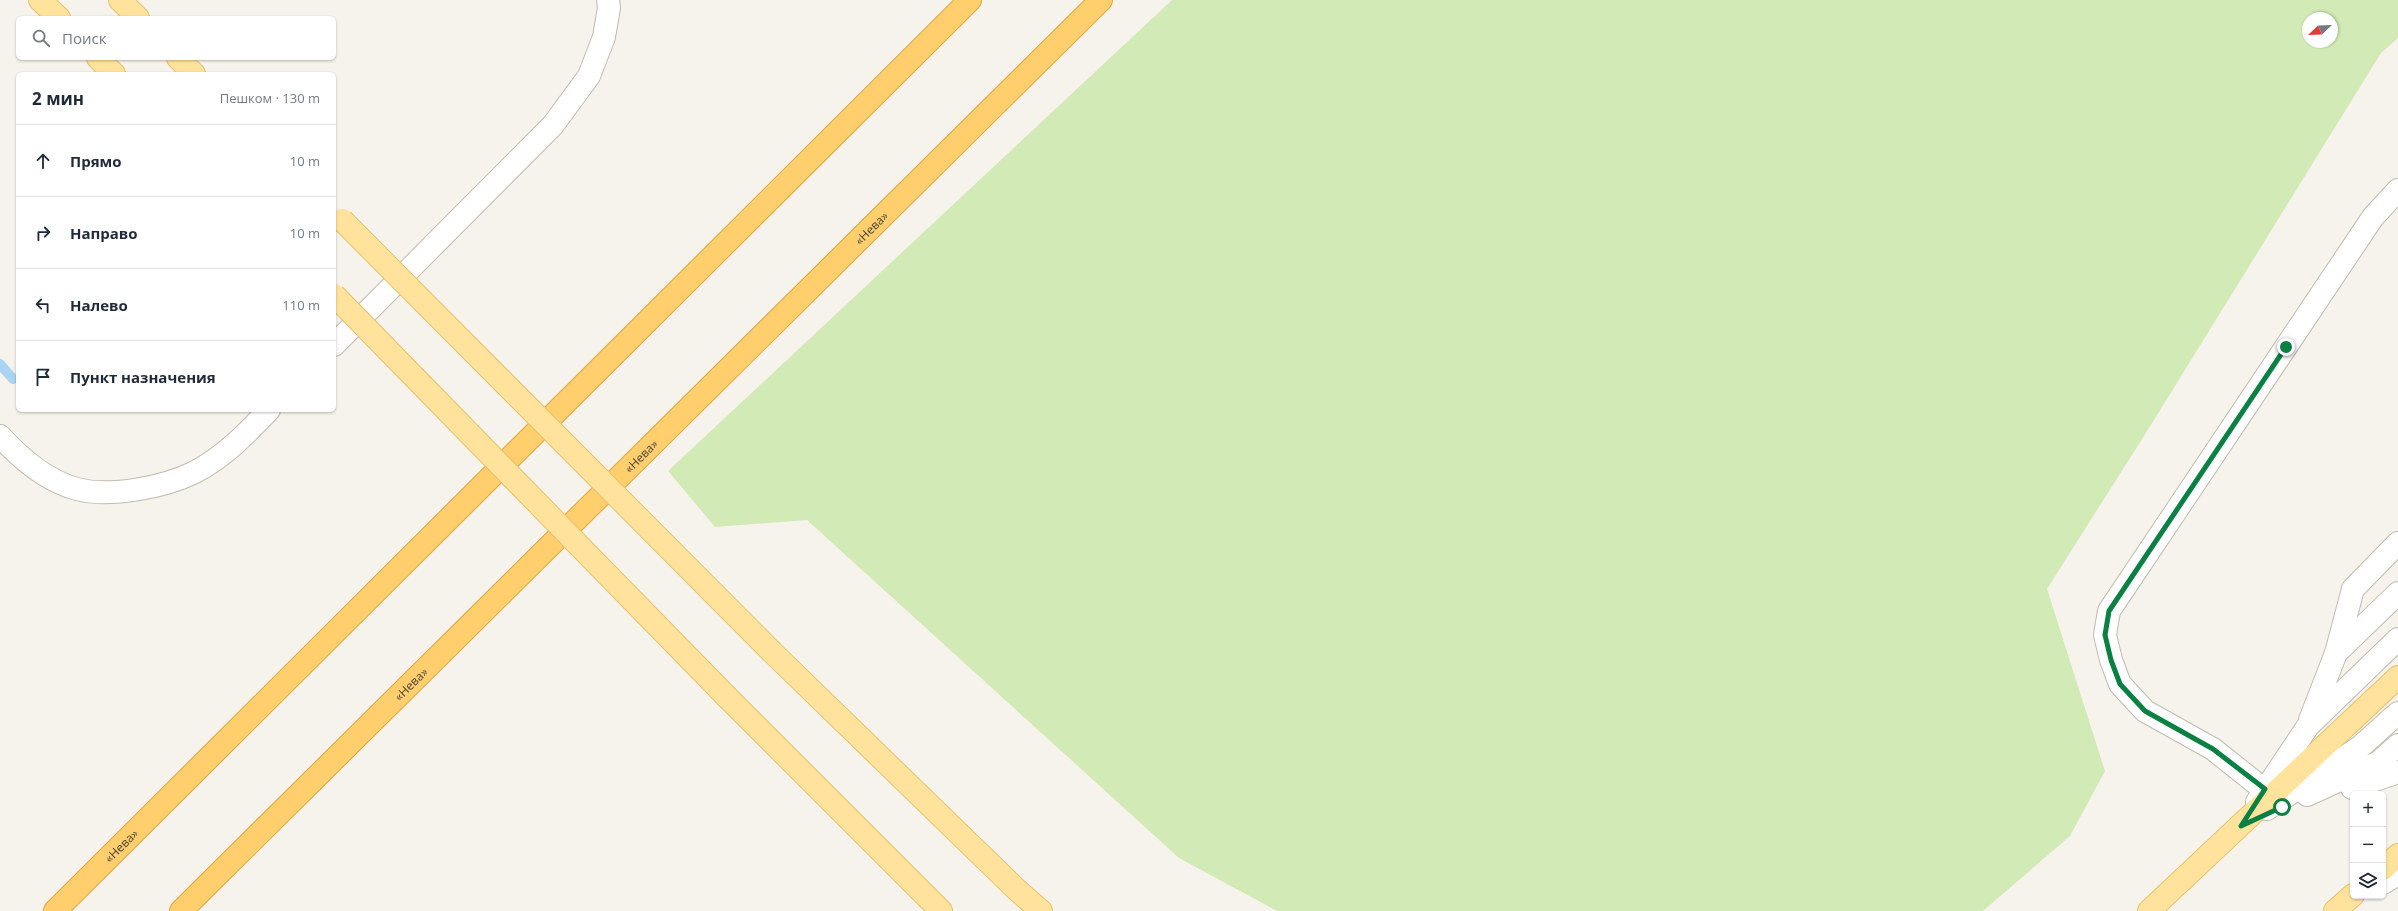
<!DOCTYPE html>
<html lang="ru">
<meta charset="utf-8">
<style>
body{margin:0;font-family:"Open Sans",sans-serif;background:#f6f6f7;color:#1f2937}
.controls{position:absolute;right:12px;bottom:12px;display:grid;overflow:hidden;border-radius:6px;box-shadow:0 1px 3px #0004}
.controls button{width:36px;height:36px;display:grid;place-items:center;padding:0;border:0;border-bottom:1px solid #e0e1e3;background:#fff;color:#1f2937;font:20px sans-serif}
.compass{position:absolute;left:2302px;top:12px;width:36px;height:36px;border-radius:50%;background:#fff;box-shadow:0 1px 3px #0004;rotate:247deg}
.stop{position:absolute;width:12px;height:12px;margin:-9px;border:3px solid #0b8043;border-radius:50%;background:#fff}
.stop.end{background:#0b8043;border-color:#fff;box-shadow:0 1px 4px #0008}
.list{margin:0;padding:0;list-style:none}
h2{display:flex;justify-content:space-between;align-items:center;height:52px;margin:0;padding:0 16px;font-size:17px}
h2 small{font-size:13px;font-weight:400;color:#747a83}
.list li{display:grid;grid-template-columns:26px 1fr auto;gap:12px;align-items:center;box-sizing:border-box;height:72px;padding:0 16px;border-top:1px solid #e0e1e3}
.list b{display:block;font-size:15px;white-space:nowrap}
.list em{font-size:13px;font-style:normal;color:#747a83}
.icon{flex:none;width:22px;height:22px;fill:none;stroke:currentColor;stroke-width:2;stroke-linecap:round;stroke-linejoin:round}
.map{position:relative;flex:none;width:2398px;height:911px;overflow:hidden}
.search{position:absolute;background:#fff;box-shadow:0 1px 3px #0004;left:16px;top:16px;width:320px;height:44px;display:flex;align-items:center;gap:10px;box-sizing:border-box;padding:0 14px;border-radius:6px;color:#747a83;font-size:15px}
.panel{position:absolute;background:#fff;box-shadow:0 1px 3px #0004;left:16px;top:72px;width:320px;height:340px;border-radius:6px}
.map>svg:first-child{display:block}
.green{fill:#d2eab5;fill-rule:evenodd}
.lines{fill:none;stroke-linecap:round;stroke-linejoin:round}
.stream{stroke:#a9d4f2;stroke-width:10}
.minor-casing{stroke:#c2bbae;stroke-width:24}
.major-casing{stroke:#e6c16a;stroke-width:24}
.highway-casing{stroke:#e0a43c;stroke-width:24}
.minor{stroke:#fff;stroke-width:22}
.major{stroke:#ffe39c;stroke-width:22}
.highway{stroke:#ffcf6e;stroke-width:22}
.major-bridge-casing{stroke:#e6c16a;stroke-width:24;stroke-linecap:butt}
.major-bridge{stroke:#ffe39c;stroke-width:22}
.route{stroke:#0b8043;stroke-width:5}
.labels{text-anchor:middle;dominant-baseline:central;stroke-width:3;stroke-linejoin:round;paint-order:stroke}
.street-label{font-size:12px;fill:#4b4439;stroke:#fff}
</style>
<div class="map">
<svg width="2398" height="911" viewBox="0 0 2398 911">
<rect width="100%" height="100%" fill="#f6f3ec"/>
<path class="green" d="M1172,0H2398V38L2381,53L2149,428L2047,589L2105,771L2070,836L1983,911H1277L1179,858L807,520L715,527L668,471ZM2308,18H2332V42H2308Z"/>
<g class="lines">
<path class="stream" d="M0,364L13,379"/>
<g class="minor-casing">
<g id="minor">
<path d="M334,345L553,125L589,76L604,37L609,8L608,0"/>
<path d="M0,436C21,459 46,481 77,489C110,498 165,487 195,472C224,457 247,433 269,410"/>
<path d="M2336,653L2353,589L2398,543"/>
<path d="M2310,720L2336,653L2398,593"/>
<path d="M2352,788L2398,772"/>
<path d="M2307,795L2379,762L2398,745"/>
<path d="M2272,796L2213,749L2145,711L2120,684L2111,660L2105,635L2109,611L2373,217L2398,190"/>
<path d="M2257,802L2308,726L2398,639"/>
<path d="M2267,809L2360,747L2398,713"/>
<path d="M2383,883L2398,874"/>
</g>
</g>
<g class="major-casing">
<g id="major">
<path d="M40,0L59,18"/>
<path d="M120,0L138,18"/>
<path d="M98,58L114,74"/>
<path d="M178,58L194,74"/>
<path d="M772,652L1016,889L1041,911"/>
<path d="M727,697L941,911"/>
<path d="M2383,869L2398,855"/>
<path d="M2149,911L2398,677"/>
<path d="M2335,911L2353,895"/>
</g>
</g>
<g class="highway-casing">
<g id="highway">
<path id="s1" d="M55,911L970,0"/>
<path id="s2" d="M181,911L1101,0"/>
</g>
</g>
<use href="#minor" class="minor"/>
<use href="#major" class="major"/>
<use href="#highway" class="highway"/>
<g class="major-bridge-casing">
<g id="major-bridge">
<path d="M342,220L772,652"/>
<path d="M334,295L727,697"/>
</g>
</g>
<use href="#major-bridge" class="major-bridge"/>
</g>
<g class="lines">
<path class="route" d="M2282,807L2241,826L2265,789L2213,749L2145,711L2120,684L2111,660L2105,635L2109,611L2286,347"/>
</g>
<g class="labels">
<g class="street-label">
<text stroke="none"><textPath href="#s2" startOffset="971">«Нева»</textPath></text>
<text stroke="none"><textPath href="#s2" startOffset="647">«Нева»</textPath></text>
<text stroke="none"><textPath href="#s2" startOffset="323">«Нева»</textPath></text>
<text stroke="none"><textPath href="#s1" startOffset="93">«Нева»</textPath></text>
</g>
</g>
</svg>
<div class="controls">
<button>+</button>
<button>−</button>
<button><svg class="icon" aria-label="layers" viewBox="0 0 24 24"><path d="M12 4l9 5-9 5-9-5zM3 14l9 5 9-5"/></svg></button>
</div>
<svg class="compass" viewBox="-18 -18 36 36"><path d="M0-13l5 13h-10z" fill="#e53935"/><path d="M0 13l5-13h-10z" fill="#747a83"/></svg>
<div class="stop" style="left:2282px;top:807px"></div>
<div class="stop end" style="left:2286px;top:347px"></div>
<div class="search"><svg class="icon" aria-label="search" viewBox="0 0 24 24"><circle cx="10" cy="10" r="6"/><path d="M15 15l6 6"/></svg>Поиск</div>
<section class="panel">
<h2>2 мин<small>Пешком · 130 m</small></h2>
<ul class="list">
<li><svg class="icon" aria-label="ahead" viewBox="0 0 24 24"><path d="M12 20V5M6 11l6-6 6 6"/></svg><div><b>Прямо</b></div><em>10 m</em></li>
<li><svg class="icon" aria-label="right" viewBox="0 0 24 24"><path d="M7 20v-9h11M14 6l5 5-5 5"/></svg><div><b>Направо</b></div><em>10 m</em></li>
<li><svg class="icon" aria-label="left" viewBox="0 0 24 24"><path d="M17 20v-9H6M10 6l-5 5 5 5"/></svg><div><b>Налево</b></div><em>110 m</em></li>
<li><svg class="icon" aria-label="arrive" viewBox="0 0 24 24"><path d="M6 21V4h12l-3 4 3 4H6"/></svg><div><b>Пункт назначения</b></div></li>
</ul>
</section>
</div>
